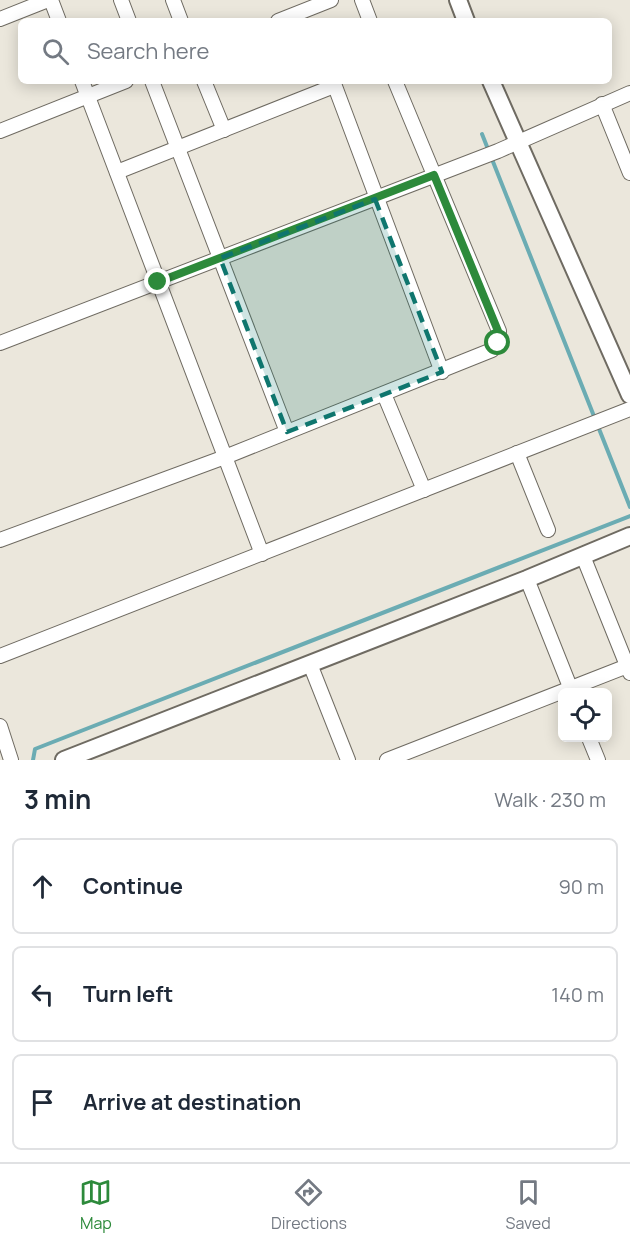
<!DOCTYPE html>
<meta charset="utf-8">
<style>
body{margin:0;font-family:Manrope,sans-serif;background:#f2f2f3;color:#1f2937}
.controls{position:absolute;right:18px;bottom:18px;display:grid;overflow:hidden;border-radius:9px;box-shadow:0 3px 15px #0003}
.controls button{width:54px;height:54px;display:grid;place-items:center;padding:0;border:0;border-bottom:2px solid #e0e1e3;background:#fff;color:#1f2937;font:30px sans-serif}
.stop{position:absolute;width:18px;height:18px;margin:-14px;border:4px solid #2d8a3b;border-radius:50%;background:#fff}
.stop.end{background:#2d8a3b;border-color:#fff;box-shadow:0 2px 6px #0008}
.list{margin:0;padding:0;list-style:none}
h2{display:flex;justify-content:space-between;align-items:center;height:78px;margin:0;padding:0 24px;font-size:26px}
h2 small{font-size:20px;font-weight:400;color:#747a83}
.list li{display:grid;grid-template-columns:39px 1fr auto;gap:18px;align-items:center;box-sizing:border-box;height:96px;margin:0 12px 12px;padding:0 12px;border:2px solid #e0e1e3;border-radius:9px}
.list b{display:block;font-size:22px;white-space:nowrap}
.list em{font-size:20px;font-style:normal;color:#747a83}
.icon{flex:none;width:33px;height:33px;fill:none;stroke:currentColor;stroke-width:2;stroke-linecap:round;stroke-linejoin:round}
.map{position:relative;flex:none;width:630px;height:760px;overflow:hidden}
.search{position:absolute;background:#fff;box-shadow:0 3px 15px #0003;left:18px;right:18px;top:18px;height:66px;display:flex;align-items:center;gap:15px;box-sizing:border-box;padding:0 21px;border-radius:9px;color:#747a83;font-size:22px}
.sheet{height:402px;background:#fff}
nav{display:flex;justify-content:space-around;align-items:center;box-sizing:border-box;height:84px;border-top:2px solid #e0e1e3;background:#fff;font-size:16px;color:#747a83}
nav a{display:grid;justify-items:center;gap:3px}
nav .on{color:#2d8a3b}
.map>svg:first-child{display:block}
.lines{fill:none;stroke-linecap:round;stroke-linejoin:round}
.stream{stroke:#6bacb3;stroke-width:4}
.minor-casing{stroke:#6f6b62;stroke-width:16}
.tertiary-casing{stroke:#6f6b62;stroke-width:20}
.minor{stroke:#fff;stroke-width:14}
.tertiary{stroke:#fff;stroke-width:16}
.route{stroke:#2d8a3b;stroke-width:8}
.marked{fill:#0f766e;fill-opacity:0.2;stroke:#0f766e;stroke-width:4.5;stroke-dasharray:12 8;stroke-linejoin:round}
</style>
<div class="map">
<svg width="630" height="760" viewBox="0 0 630 760">
<rect width="100%" height="100%" fill="#ebe7dc"/>
<g class="lines">
<g class="stream">
<path d="M482,134L630,507"/>
<path d="M33,760L35,749L630,516"/>
</g>
<g class="minor-casing">
<g id="minor">
<path d="M51,0L59,21"/>
<path d="M121,0L129,21"/>
<path d="M173,0L181,21"/>
<path d="M362,0L370,21"/>
<path d="M0,19L48,0"/>
<path d="M278,21L331,0"/>
<path d="M82,81L262,554"/>
<path d="M152,81L287,432"/>
<path d="M204,81L224,130"/>
<path d="M333,81L442,372"/>
<path d="M602,104L630,173"/>
<path d="M0,131L126,81"/>
<path d="M117,172L334,86"/>
<path d="M0,343L498,151L630,93"/>
<path d="M384,394L424,490"/>
<path d="M517,453L548,530"/>
<path d="M0,540L225,457L492,350L498,343L499,331L395,81"/>
<path d="M583,556L630,673"/>
<path d="M527,579L572,692"/>
<path d="M0,656L630,409"/>
<path d="M310,664L348,760"/>
<path d="M0,726L11,760"/>
<path d="M589,738L598,760"/>
<path d="M387,760L630,665"/>
</g>
</g>
<g class="tertiary-casing">
<g id="tertiary">
<path d="M458,0L466,21"/>
<path d="M491,81L630,395"/>
<path d="M64,760L527,579L630,536"/>
</g>
</g>
<use href="#minor" class="minor"/>
<use href="#tertiary" class="tertiary"/>
</g>
<g class="lines">
<path class="route" d="M158,282L434,175L498,331V343"/>
</g>
<path class="marked" d="M375,199L442,372L287,432L220,258Z"/>
</svg>
<div class="controls">
<button><svg class="icon" aria-label="locate" viewBox="0 0 24 24"><circle cx="12" cy="12" r="6"/><path d="M12 2v4M12 18v4M2 12h4M18 12h4"/></svg></button>
</div>
<div class="stop" style="left:498px;top:343px"></div>
<div class="stop end" style="left:158px;top:282px"></div>
<div class="search"><svg class="icon" aria-label="search" viewBox="0 0 24 24"><circle cx="10" cy="10" r="6"/><path d="M15 15l6 6"/></svg>Search here</div>
</div>
<section class="sheet">
<h2>3 min<small>Walk · 230 m</small></h2>
<ul class="list">
<li><svg class="icon" aria-label="ahead" viewBox="0 0 24 24"><path d="M12 20V5M6 11l6-6 6 6"/></svg><div><b>Continue</b></div><em>90 m</em></li>
<li><svg class="icon" aria-label="left" viewBox="0 0 24 24"><path d="M17 20v-9H6M10 6l-5 5 5 5"/></svg><div><b>Turn left</b></div><em>140 m</em></li>
<li><svg class="icon" aria-label="arrive" viewBox="0 0 24 24"><path d="M6 21V4h12l-3 4 3 4H6"/></svg><div><b>Arrive at destination</b></div></li>
</ul>
</section>
<nav>
<a class="on"><svg class="icon" aria-label="map" viewBox="0 0 24 24"><path d="M3 6l6-2 6 2 6-2v14l-6 2-6-2-6 2zM9 4v14M15 6v14"/></svg>Map</a>
<a><svg class="icon" aria-label="directions" viewBox="0 0 24 24"><path d="M12 3l9 9-9 9-9-9zM9 14v-3h6M13 9l2 2-2 2"/></svg>Directions</a>
<a><svg class="icon" aria-label="saved" viewBox="0 0 24 24"><path d="M7 4h10v16l-5-4-5 4z"/></svg>Saved</a>
</nav>
